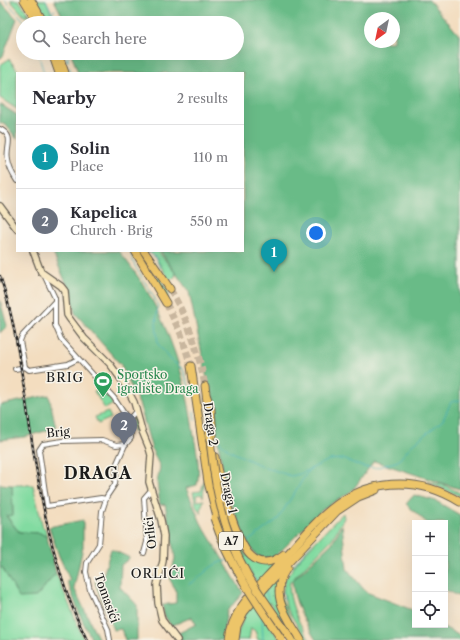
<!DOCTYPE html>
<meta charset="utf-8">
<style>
body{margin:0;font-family:"Libre Caslon Text",serif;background:#f7f7f7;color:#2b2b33}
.controls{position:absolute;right:12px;bottom:12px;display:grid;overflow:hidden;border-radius:0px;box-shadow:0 4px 16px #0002}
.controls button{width:36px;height:36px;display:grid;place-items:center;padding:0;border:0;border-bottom:1px solid #e1e1e2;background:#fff;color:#2b2b33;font:20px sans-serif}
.compass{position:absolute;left:364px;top:12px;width:36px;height:36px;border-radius:50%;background:#fff;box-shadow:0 4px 16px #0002;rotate:213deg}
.you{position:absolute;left:316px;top:233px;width:14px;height:14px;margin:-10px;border:3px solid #fff;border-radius:50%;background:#1a73e8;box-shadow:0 0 0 6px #1a73e833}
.badge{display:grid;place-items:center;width:26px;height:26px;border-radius:50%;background:#111827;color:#fff;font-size:13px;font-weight:700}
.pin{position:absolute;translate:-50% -33px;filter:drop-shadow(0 1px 2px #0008)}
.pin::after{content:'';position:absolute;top:21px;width:14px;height:12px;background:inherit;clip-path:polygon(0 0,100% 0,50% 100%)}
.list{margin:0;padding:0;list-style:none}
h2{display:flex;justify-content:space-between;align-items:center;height:52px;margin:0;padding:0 16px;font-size:17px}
h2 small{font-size:13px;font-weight:400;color:#7c7c81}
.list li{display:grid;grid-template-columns:26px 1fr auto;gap:12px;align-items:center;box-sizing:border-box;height:64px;padding:0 16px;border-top:1px solid #e1e1e2}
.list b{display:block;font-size:15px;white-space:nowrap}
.list p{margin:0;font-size:13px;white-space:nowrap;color:#7c7c81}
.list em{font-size:13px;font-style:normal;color:#7c7c81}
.icon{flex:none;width:22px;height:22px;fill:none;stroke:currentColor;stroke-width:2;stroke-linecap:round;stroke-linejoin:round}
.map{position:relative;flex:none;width:460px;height:640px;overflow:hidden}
.search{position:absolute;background:#fff;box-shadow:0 4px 16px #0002;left:16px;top:16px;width:228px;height:44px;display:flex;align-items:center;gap:10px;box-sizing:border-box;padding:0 14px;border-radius:22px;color:#7c7c81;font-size:15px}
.panel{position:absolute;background:#fff;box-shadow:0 4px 16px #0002;left:16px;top:72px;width:228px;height:180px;border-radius:0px}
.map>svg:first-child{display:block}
.green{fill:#82dba1;stroke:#4f7c5e}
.forest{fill:#69bb87;stroke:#426c52;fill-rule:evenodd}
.sand{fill:#eeda9e;stroke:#857b5d}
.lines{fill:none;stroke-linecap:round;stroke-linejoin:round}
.stream{stroke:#3aacb4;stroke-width:1}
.highway-tunnel{stroke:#c8b69e;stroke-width:7;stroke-dasharray:7 3.5;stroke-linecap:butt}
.street-casing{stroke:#676055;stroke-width:6}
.secondary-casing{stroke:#676055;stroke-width:8}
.highway-casing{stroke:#676055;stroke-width:9}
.street{stroke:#fff;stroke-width:4}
.secondary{stroke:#f8e8c3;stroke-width:5.5}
.highway{stroke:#edc569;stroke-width:7}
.rail-casing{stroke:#1c1c1c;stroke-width:2.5}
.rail{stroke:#f7f3e8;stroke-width:1;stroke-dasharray:3;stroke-linecap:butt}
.highway-bridge-casing{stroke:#676055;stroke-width:9;stroke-linecap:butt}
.highway-bridge{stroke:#edc569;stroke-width:7}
.labels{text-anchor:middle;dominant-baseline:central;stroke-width:3;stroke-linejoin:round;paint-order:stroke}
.shield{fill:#f7f3e8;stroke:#5e5c59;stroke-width:1}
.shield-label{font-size:11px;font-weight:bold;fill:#1c1c1c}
.leisure-label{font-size:12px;fill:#27864d;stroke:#f7f3e8;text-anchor:start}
.street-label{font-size:12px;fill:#1c1c1c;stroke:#f7f3e8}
.neighbourhood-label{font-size:13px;letter-spacing:1px;fill:#1c1c1c;stroke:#f7f3e8}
.district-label{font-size:16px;font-weight:bold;letter-spacing:1px;fill:#1c1c1c;stroke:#f7f3e8}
</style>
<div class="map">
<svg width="460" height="640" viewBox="0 0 460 640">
<rect width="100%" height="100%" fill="#f7f3e8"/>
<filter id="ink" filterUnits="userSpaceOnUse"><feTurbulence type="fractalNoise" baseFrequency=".025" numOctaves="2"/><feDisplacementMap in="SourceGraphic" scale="8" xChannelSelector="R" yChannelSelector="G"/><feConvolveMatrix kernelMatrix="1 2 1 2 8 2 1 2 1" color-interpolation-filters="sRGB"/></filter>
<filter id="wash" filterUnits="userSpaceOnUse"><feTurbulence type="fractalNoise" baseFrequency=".012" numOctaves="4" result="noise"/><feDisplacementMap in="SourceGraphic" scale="16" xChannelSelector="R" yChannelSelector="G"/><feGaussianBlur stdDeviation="0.9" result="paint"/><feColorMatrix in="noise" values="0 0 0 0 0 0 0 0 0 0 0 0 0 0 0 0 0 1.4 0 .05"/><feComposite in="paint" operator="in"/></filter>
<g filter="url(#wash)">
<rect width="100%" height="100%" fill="#f3ddbf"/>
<g class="green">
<path d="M10,0H19L35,23H32L26,12L27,16L25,17Z"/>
<path d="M35,0H46L56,23H49Z"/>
<path d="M9,59L20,73H17V109L0,98V65Z"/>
<path d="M149,251H158L176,274L174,278L169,280L156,258Z"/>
<path d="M159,277L169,293L167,300L156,280Z"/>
<path d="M102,386L113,404L105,409L94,391Z"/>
<path d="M108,412L111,418L98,424L95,417Z"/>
<path d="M135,414L140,431H133V418Z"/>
<path d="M205,478L203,497L201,494L196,495L197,501L204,500L200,510L201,514L196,506L193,492L201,491Z"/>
<path d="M427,482L442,484L460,493V496Z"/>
<path d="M12,485H33L43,528H45L47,537L40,533L19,532L6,515H13Z"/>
<path d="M343,513L344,518L332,539L290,582C287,599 300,627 310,640H306L286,607L283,589L285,579L301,557Z"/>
<path d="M239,541L246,555L277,561L279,575L277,589L299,640H296L269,602L264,617L280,640H258L255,631L251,628L249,640H237L238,632L257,584L237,548Z"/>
<path d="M2,567L36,597L56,573L84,640H0V569Z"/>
</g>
<g class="forest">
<path d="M54,0H429L460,36V489L374,461L352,491L323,509L275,557L265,559L256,555L248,545L234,511L225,484L210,393L189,292L160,251H243V73H78L71,53H237V23H66ZM370,18H394V42H370Z"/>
<path d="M0,1L17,19L3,56L0,59Z"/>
<path d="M0,104L17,115V139L6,125L0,123Z"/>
<path d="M52,251H119C129,264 139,277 147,291C172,335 186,381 193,430C196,449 201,467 197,485L186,488L201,523L243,593L227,611L222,640H181L177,634L196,624L192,617L171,626L164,615L162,605L176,603V590L170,580L175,558L165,504L160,505L157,482L160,467L152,450L140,406L121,365L75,313L71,294Z"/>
<path d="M0,300L7,326L0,333Z"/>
<path d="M49,395L56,428L24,437L0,440V405Z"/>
<path d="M0,484L12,485L13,515L6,516L19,532L40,533L47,537L56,573L36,597L19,598L2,567L0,569Z"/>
<path d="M414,495L436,501L460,515V597L445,590V523H427L406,504Z"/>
<path d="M83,520V547L74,588L99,640H92L81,618L67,581L70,580L59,556L49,527Z"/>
<path d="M342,525L347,569L366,592L415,611V625H440L460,636V640H316C304,621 294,603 292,581L332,543Z"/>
<path d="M111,549L130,558L121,565L120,587L137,605V640H125L121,629L113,630L95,582L102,579Z"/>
</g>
<path class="sand" d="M200,396H204L206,418L204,420Z"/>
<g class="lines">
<g class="stream">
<path d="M5,0L26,23"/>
<path d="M46,0L57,23"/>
<path d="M52,12L55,10"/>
<path d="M54,17L58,15"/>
<path d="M58,23L62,21"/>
<path d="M38,53L44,73"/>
<path d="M62,53L67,61"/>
<path d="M68,53V61"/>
<path d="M69,66L71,73"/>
<path d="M148,251L156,258L160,268"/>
<path d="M131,254L135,266L154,297L158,306L156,323L158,344L171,360L183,369L192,395"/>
<path d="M194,412L195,420"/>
<path d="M214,437L230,451L262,466L291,476L300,474L329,460L343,459L363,467L375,468L398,461L412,445L443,420L451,402L460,400"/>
<path d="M246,543L278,519L308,471"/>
<path d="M241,549L242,556"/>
<path d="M290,569L312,543"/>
<path d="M253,577L258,582"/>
<path d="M189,584C205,576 209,563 228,560"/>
<path d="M283,591L284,599"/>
<path d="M266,592L268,600"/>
<path d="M262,617L263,640"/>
</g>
</g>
</g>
<g filter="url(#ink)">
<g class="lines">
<g class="highway-tunnel">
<path d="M170,289C188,320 199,351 205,386"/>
<path d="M166,303L181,334L191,366"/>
</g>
<g class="street-casing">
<g id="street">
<path d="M0,129C16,137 5,147 8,160C9,168 13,175 17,181"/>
<path d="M44,275L55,298V325L61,339L114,398L129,421"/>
<path d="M55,301L22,336L20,341L25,367L29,370L68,364L78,359"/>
<path d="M15,369L25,367"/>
<path d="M106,499L101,498L47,506L39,450L43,444L62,441L102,440L116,445L126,444"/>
<path d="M144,553L147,542L144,498L151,490"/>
<path d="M110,640L108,629L90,590L86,572L87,563L99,544L102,511L107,496L115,484L117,463L125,445L131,438L130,418L137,410"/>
</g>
</g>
<g class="secondary-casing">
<g id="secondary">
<path d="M0,206L17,229"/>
<path d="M33,251L41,272L61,286L65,291L67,315L69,318L84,338L110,364L125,385L134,402L142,431L149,448L151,455L149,482L161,520L164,536L163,561L157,585L158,603L162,620L177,640"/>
</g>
</g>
<g class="highway-casing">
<g id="highway">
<path d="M24,0L38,23"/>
<path d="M31,0L44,23"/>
<path d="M52,53L59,73"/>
<path d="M58,53L65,73"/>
<path d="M135,251L166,303"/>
<path d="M144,251L170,289"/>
<path d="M191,366L208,482L219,524"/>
<path d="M205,386L207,401"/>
<path d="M207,397L211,409L213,435"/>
<path d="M215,457C218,477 237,544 251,556C262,566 274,562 284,554"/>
<path d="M287,568C268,595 287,617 301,640"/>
<path d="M229,640C231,610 257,588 276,567C313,527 339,484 400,484C422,484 441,490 460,502"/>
<path d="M235,640L237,626L244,612L270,582L337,511L358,497L376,490"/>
</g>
</g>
<use href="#street" class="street"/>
<use href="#secondary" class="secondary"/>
<use href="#highway" class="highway"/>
<g class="rail-casing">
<path id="rail" d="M0,276C15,320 21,369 28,415C39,492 52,570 87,640"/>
</g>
<use href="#rail" class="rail"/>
<g class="highway-bridge-casing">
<g id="highway-bridge">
<path d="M209,427C213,479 221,528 247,574C261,597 277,618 292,640"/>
<path d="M214,518C229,564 255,601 282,640"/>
</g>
</g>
<use href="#highway-bridge" class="highway-bridge"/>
</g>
</g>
<defs>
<g id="stadium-pin" transform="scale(1)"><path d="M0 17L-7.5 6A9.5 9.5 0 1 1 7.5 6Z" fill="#2e9e5b" stroke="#f7f3e8"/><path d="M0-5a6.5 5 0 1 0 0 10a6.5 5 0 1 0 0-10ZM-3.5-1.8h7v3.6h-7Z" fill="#fff"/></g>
</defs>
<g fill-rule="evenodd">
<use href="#stadium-pin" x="103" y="381"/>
</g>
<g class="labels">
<rect class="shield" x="219" y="532" width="24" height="18" rx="3"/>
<g class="shield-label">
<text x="231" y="541">A7</text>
</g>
<g class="leisure-label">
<text x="117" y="374">Sportsko<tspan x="117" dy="14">igralište Draga</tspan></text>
</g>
<g class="street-label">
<text transform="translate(211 424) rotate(82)">Draga 2</text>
<text transform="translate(58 432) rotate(-5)">Brig</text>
<text transform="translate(229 493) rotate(78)">Draga 1</text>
<text transform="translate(150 533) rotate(-97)">Orlići</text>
<text transform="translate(107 598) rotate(70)">Tomasići</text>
</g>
<g class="neighbourhood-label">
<text x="65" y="377">BRIG</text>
<text x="158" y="573">ORLIĆI</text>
</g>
<g class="district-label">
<text x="98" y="473">DRAGA</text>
</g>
</g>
</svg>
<div class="controls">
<button>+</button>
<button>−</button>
<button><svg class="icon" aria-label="locate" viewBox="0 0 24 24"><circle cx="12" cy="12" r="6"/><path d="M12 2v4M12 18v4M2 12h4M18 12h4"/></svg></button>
</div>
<svg class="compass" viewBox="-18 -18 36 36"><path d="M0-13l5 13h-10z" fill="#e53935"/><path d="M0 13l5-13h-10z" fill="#7c7c81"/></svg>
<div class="you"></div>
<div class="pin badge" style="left:274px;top:272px;background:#0f9aa8">1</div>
<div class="pin badge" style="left:124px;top:445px;background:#6b7280">2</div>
<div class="search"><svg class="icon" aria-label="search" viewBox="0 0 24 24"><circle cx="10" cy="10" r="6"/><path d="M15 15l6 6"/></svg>Search here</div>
<section class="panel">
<h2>Nearby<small>2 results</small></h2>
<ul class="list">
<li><span class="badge" style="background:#0f9aa8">1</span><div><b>Solin</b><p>Place</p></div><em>110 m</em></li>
<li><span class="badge" style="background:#6b7280">2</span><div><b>Kapelica</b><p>Church · Brig</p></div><em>550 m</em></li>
</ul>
</section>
</div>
